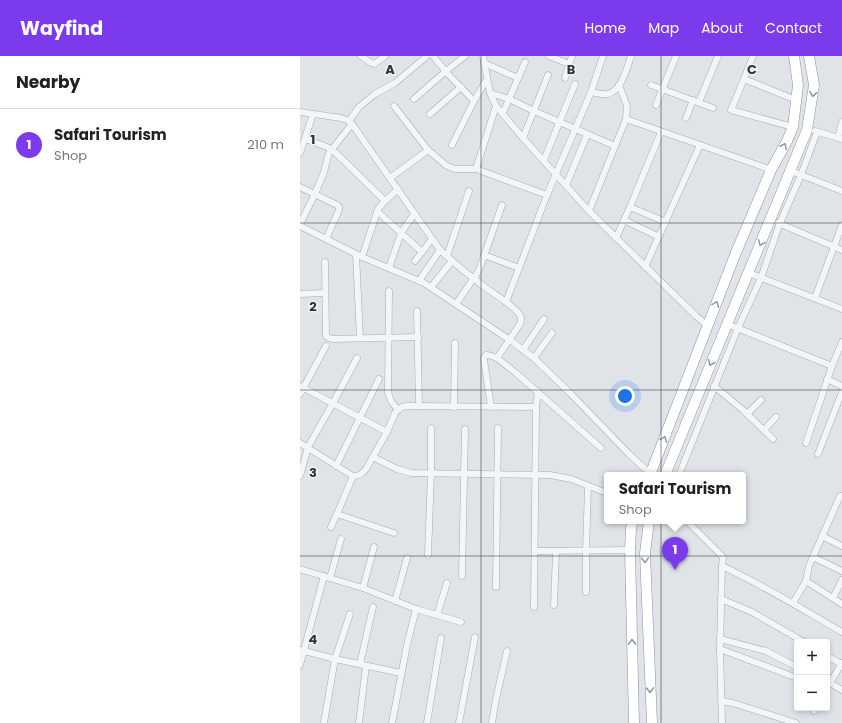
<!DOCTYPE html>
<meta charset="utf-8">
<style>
body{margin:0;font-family:Poppins,sans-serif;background:#f2f2f2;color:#222}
.controls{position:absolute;right:12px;bottom:12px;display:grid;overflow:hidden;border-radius:4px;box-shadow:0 2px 6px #0003}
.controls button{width:36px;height:36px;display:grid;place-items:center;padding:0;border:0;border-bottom:1px solid #e0e0e0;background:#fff;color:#222;font:20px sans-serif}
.you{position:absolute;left:325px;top:340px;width:14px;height:14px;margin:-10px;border:3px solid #fff;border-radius:50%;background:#1a73e8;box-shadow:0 0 0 6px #1a73e833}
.badge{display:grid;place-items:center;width:26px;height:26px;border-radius:50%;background:#7c3aed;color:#fff;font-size:13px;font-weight:700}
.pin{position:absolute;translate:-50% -33px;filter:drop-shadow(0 1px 2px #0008)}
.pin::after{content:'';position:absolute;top:21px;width:14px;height:12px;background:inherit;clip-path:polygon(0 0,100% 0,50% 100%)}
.popup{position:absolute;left:304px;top:416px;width:142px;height:52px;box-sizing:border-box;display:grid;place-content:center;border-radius:4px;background:#fff;filter:drop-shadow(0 1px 3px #0005);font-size:13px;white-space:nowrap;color:#767676}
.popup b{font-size:15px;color:#222}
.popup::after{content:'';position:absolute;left:50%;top:100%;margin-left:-8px;border:8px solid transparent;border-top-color:#fff}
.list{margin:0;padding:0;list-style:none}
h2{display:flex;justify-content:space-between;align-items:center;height:52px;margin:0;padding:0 16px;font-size:17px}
h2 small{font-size:13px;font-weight:400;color:#767676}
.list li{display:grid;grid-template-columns:26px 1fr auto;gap:12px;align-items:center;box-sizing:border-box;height:72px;padding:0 16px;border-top:1px solid #e0e0e0}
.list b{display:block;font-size:15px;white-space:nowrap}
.list p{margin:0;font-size:13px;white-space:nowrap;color:#767676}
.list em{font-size:13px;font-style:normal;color:#767676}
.map{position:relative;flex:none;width:542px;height:667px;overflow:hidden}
header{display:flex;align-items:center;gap:24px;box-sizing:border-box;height:56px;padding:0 20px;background:#7c3aed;color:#fff}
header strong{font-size:19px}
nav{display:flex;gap:22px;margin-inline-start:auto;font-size:14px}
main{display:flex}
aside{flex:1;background:#fff}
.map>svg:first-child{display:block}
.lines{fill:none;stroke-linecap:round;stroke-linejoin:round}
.minor-casing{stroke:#a6acb1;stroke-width:7}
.trunk-casing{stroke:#8a949c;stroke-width:11}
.minor{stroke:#f3f5f6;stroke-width:6}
.trunk{stroke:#fff;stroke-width:10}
.oneway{stroke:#959a9e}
.grid{fill:none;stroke:#2b353d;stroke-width:1;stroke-opacity:0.55}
.grid-label{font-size:13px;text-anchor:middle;font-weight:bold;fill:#2b353d;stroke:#f0f3f5;stroke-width:3;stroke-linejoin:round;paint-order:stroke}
</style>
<header>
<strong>Wayfind</strong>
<nav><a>Home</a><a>Map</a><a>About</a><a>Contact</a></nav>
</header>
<main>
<aside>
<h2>Nearby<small></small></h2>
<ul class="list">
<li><span class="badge">1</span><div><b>Safari Tourism</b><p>Shop</p></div><em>210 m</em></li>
</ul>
</aside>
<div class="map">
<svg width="542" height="667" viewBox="0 0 542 667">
<rect width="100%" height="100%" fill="#e0e4e8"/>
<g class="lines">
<g class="minor-casing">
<g id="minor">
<path d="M61,0L71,7L74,8L85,0"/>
<path d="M133,0L148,18L174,45"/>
<path d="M183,0L190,37L196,50L223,82L289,155L396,260L408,270"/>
<path d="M249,0L269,8"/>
<path d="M453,0L444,23L496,44"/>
<path d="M184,7L218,22"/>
<path d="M265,22L272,0"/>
<path d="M444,23L431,54L493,71"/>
<path d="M351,29L413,52"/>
<path d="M291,36C297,37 302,39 308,38C322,34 327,12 331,0"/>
<path d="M190,37L209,43L234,55L315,90"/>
<path d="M114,43L146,15L165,0"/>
<path d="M399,46L418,0"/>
<path d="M356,49L376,0"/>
<path d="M94,50L128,94L147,110L155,113H176L247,139"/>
<path d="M0,56L41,62L47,64L52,68L140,194C154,207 170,220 186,232C194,238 215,250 220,259C222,262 221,264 220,268L197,302"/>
<path d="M203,57L225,6"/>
<path d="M130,58L161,31"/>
<path d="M386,62L393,44"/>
<path d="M326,63L455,108L471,114"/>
<path d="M49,65L59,51L75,38L95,27L127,0"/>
<path d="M515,75L542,83"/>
<path d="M223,82L248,19"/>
<path d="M538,82L542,66"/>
<path d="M6,83L27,91L36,97L85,145"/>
<path d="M152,89L174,45L187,23"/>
<path d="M0,97L13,58"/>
<path d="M244,104L275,28"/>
<path d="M176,113L196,50"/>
<path d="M491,115L542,135"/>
<path d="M90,122L128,94"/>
<path d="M266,129L287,79"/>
<path d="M0,131L37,149L39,151V154L26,183"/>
<path d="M330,151L366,166"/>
<path d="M77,155L122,196"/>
<path d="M289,155L326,63L327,50L319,29"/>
<path d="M324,164L359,181"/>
<path d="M478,167L542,194"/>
<path d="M0,168L15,138L24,116L27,104L29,97L52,68"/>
<path d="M0,170L62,201L124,227L210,284L234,302L270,337L329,398L344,412L351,417"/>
<path d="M316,182L330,151L361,76"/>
<path d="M56,198L60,282"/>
<path d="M184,199L219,212"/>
<path d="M147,200L169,135"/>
<path d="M62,201L78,153L85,145L98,133"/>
<path d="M115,205L132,183"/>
<path d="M25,206L26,280L29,282L33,283L118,281"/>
<path d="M345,211L400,89"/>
<path d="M89,212L101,177L114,158"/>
<path d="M449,217L542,253"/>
<path d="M119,225L140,194"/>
<path d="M131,231L152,205"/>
<path d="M89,235L88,336L91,345L98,354"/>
<path d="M0,238L25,237"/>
<path d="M515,242L542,169"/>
<path d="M206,246L247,139L291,36L303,0"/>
<path d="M156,248L174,222L179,214L202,149"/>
<path d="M117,255L119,350"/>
<path d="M427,268L532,310"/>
<path d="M223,294L244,263"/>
<path d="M234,302L252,277"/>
<path d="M527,323L542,330"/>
<path d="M0,330L87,376"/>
<path d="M414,330L443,354L473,383"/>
<path d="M0,338L26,290"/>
<path d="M154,351L155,287"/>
<path d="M191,351L184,304V302L186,299H188L197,302L216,317L301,392"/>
<path d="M447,358L461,344"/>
<path d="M464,374L476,361"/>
<path d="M0,387L53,420C59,420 62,418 66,413L87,376L95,357L98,354L102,351L107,350L236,351"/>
<path d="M506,387L532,310L542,286"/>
<path d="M518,398L542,336"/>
<path d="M73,401L97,413L111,417L250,419L271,423L307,437"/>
<path d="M36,410L79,323"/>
<path d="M379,419L438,272L461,222L480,167L501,119L517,76"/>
<path d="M0,420L8,391L33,347L57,302"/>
<path d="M53,420L37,458L94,477"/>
<path d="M387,465L423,501L422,510L420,593L422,667"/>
<path d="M31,471L37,458"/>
<path d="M522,480L542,490"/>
<path d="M235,495L330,494"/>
<path d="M128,499L131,418V372"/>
<path d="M513,501L542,515"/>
<path d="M422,510C463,529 502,553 542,576"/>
<path d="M0,513L63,532L116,553L161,566"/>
<path d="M162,520L165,373"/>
<path d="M30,522L41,483"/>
<path d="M506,525L542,548"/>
<path d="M196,531L198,372"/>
<path d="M63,532L74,491"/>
<path d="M286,536V495L288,430"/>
<path d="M533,542L542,524"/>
<path d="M421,543L452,556L504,586"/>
<path d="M95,545L107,502"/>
<path d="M493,547L506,525L509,510L540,440H542"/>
<path d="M254,549L256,496"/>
<path d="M234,551L236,351L238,335"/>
<path d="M137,559L147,527"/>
<path d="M420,583L466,595L497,611"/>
<path d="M420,593L497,622"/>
<path d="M0,594L35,603L101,617"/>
<path d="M527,600L542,608"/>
<path d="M542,607L530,627L542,634"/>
<path d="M60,608L73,551"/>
<path d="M0,609L24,520"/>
<path d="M421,645L433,647L496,667"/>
<path d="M514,655L515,652"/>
<path d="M24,667L35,603L50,558"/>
<path d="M59,667L66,610"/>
<path d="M92,667L107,589L116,553"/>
<path d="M127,667L141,582"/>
<path d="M159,667L175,581"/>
<path d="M192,667L196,643L207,595"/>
</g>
</g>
<g class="trunk-casing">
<g id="trunk">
<path d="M350,419L435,199L471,114L487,85L493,71L498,29L494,0"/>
<path d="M365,419L507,74L514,29L509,0"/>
<path d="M333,465L331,472L330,494L334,667"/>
<path d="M349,465L345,497L352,667"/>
</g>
</g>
<use href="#minor" class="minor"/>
<use href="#trunk" class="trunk"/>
</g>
<defs><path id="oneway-chevron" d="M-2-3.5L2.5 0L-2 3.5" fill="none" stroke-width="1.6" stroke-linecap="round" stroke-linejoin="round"/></defs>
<g class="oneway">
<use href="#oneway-chevron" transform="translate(513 38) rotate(99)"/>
<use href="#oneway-chevron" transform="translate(484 90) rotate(-63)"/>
<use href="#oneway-chevron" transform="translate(461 187) rotate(112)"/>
<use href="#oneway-chevron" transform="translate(416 248) rotate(-69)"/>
<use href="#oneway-chevron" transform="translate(411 307) rotate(113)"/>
<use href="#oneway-chevron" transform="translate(364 383) rotate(-69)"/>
<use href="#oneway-chevron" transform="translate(345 504) rotate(88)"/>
<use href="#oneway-chevron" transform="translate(332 586) rotate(-92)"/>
<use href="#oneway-chevron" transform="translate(350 634) rotate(88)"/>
</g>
<path class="grid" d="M181,0V667M361,0V667M0,167H542M0,334H542M0,500H542"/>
<g class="grid-label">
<text x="90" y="18">A</text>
<text x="271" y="18">B</text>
<text x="452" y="18">C</text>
<text x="13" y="88">1</text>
<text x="13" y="255">2</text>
<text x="13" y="421">3</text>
<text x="13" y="588">4</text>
</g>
</svg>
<div class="controls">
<button>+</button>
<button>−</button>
</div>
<div class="you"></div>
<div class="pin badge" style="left:375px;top:514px">1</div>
<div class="popup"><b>Safari Tourism</b>Shop</div>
</div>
</main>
